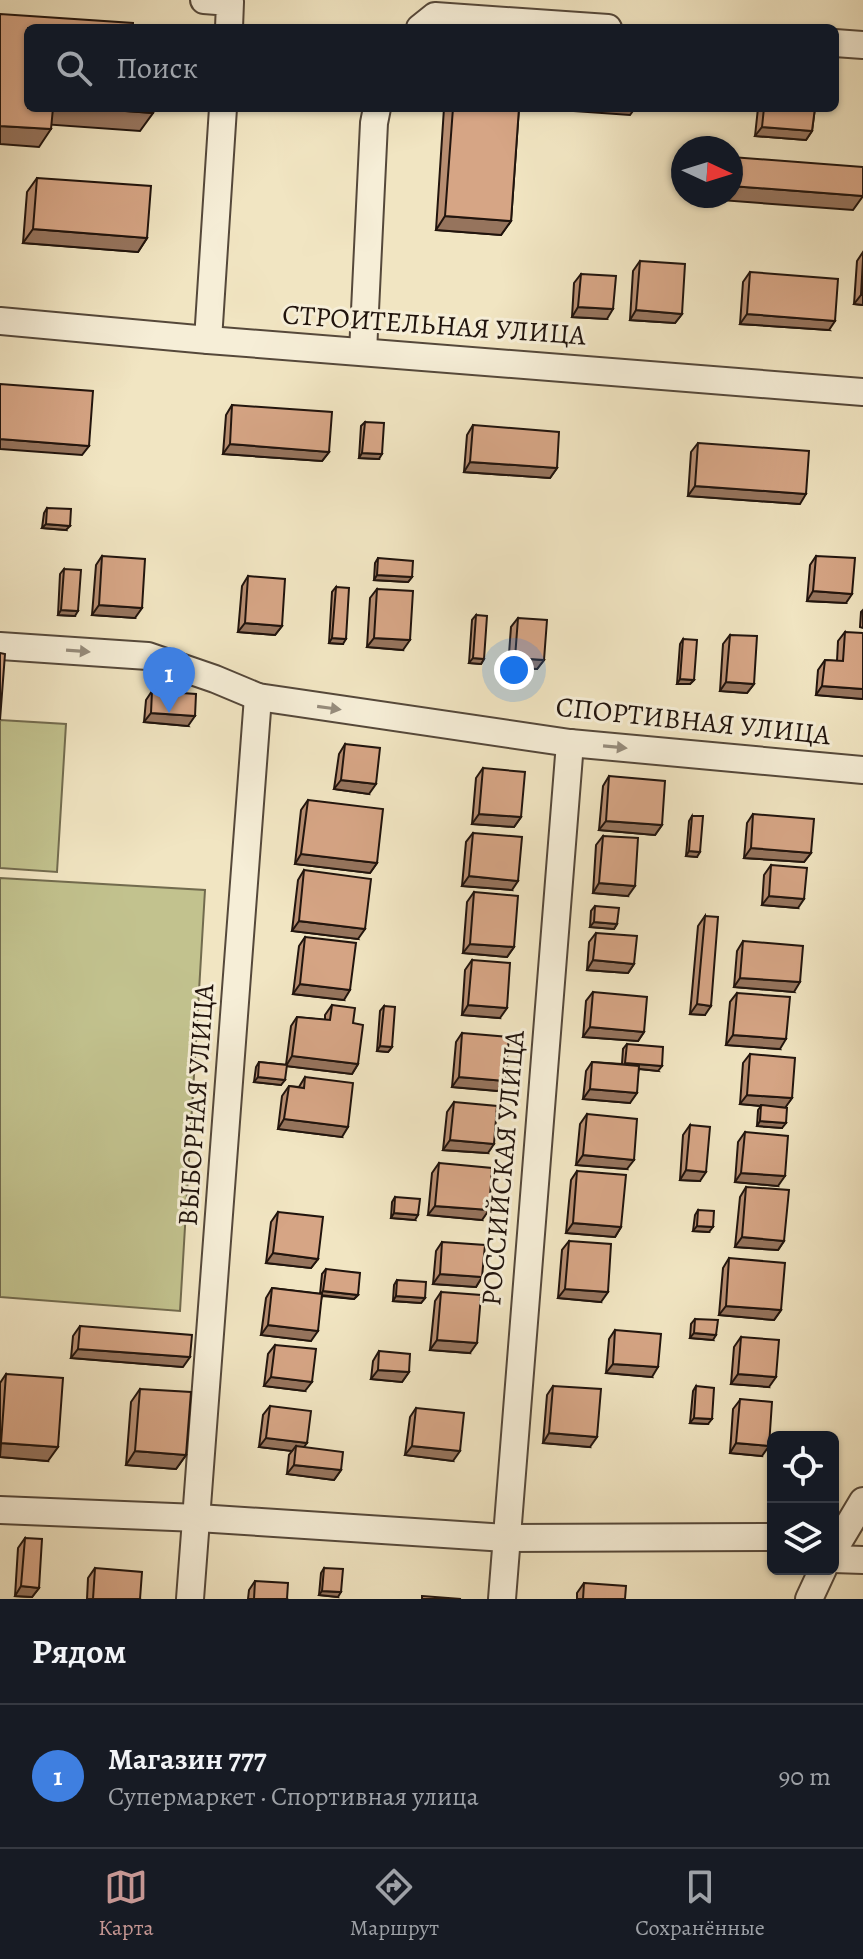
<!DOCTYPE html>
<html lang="ru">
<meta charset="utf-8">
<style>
body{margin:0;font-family:Alegreya,serif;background:#20242c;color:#f1f3f6}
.controls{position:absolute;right:24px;bottom:24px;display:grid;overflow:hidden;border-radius:12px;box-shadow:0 2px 6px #0004}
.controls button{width:72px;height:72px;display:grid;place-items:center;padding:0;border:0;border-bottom:2px solid #363941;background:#171b24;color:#f1f3f6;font:40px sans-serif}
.compass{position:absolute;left:671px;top:136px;width:72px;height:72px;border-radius:50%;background:#171b24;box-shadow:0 2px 6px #0004;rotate:94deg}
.you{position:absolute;left:514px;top:670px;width:28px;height:28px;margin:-20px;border:6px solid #fff;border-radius:50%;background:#1a73e8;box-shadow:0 0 0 12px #1a73e833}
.badge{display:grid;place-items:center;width:52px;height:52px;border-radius:50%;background:#c59692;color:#fff;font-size:26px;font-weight:700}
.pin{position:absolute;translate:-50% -66px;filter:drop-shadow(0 2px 4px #0008)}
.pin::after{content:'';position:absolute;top:42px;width:28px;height:24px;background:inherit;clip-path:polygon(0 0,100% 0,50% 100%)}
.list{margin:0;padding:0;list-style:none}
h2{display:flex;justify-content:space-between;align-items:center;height:104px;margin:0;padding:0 32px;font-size:34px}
h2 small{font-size:26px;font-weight:400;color:#9ea1a6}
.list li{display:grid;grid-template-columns:52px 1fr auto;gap:24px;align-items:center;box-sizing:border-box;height:144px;padding:0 32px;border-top:2px solid #363941}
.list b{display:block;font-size:30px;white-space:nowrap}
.list p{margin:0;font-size:26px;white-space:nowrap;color:#9ea1a6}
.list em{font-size:26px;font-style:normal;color:#9ea1a6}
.icon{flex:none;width:44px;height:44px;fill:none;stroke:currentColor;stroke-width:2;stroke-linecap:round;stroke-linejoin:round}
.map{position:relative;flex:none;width:863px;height:1599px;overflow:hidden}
.search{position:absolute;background:#171b24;box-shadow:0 2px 6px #0004;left:24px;right:24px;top:24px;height:88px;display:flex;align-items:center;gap:20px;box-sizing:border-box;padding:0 28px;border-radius:12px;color:#9ea1a6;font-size:30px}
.sheet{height:248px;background:#171b24}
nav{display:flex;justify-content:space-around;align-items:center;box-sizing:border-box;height:112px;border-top:2px solid #363941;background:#171b24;font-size:22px;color:#9ea1a6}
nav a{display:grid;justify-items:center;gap:4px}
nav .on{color:#c59692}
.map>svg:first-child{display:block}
.green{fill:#c2c28e;stroke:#726b4e;stroke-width:2}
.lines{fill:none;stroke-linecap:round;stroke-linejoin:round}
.minor-casing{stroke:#55483a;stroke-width:30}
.minor{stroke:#f6eed7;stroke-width:26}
.wall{fill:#b88e72;stroke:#21140d;stroke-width:2}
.shaded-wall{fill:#96745d;stroke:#21140d;stroke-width:2}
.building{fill:#d6a585;stroke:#21140d;stroke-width:2}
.oneway{fill:#968c7c}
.labels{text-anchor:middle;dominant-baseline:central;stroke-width:6;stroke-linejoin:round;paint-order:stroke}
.street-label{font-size:28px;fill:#21140d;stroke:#f6eed7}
</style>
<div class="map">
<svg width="863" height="1599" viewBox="0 0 863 1599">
<rect width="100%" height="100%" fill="#f1e5c2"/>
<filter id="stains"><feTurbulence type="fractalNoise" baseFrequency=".0025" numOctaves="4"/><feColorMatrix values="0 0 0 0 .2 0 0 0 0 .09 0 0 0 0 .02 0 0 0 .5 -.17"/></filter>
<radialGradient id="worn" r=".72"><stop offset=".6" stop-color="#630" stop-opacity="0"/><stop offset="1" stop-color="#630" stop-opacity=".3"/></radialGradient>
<g class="green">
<path d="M0,720L66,724L57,872L0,868Z"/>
<path d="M0,878L205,890L180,1311L0,1297Z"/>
</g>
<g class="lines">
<g class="minor-casing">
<g id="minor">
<path d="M204,0L230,2L229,28"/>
<path d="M420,28L435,16L608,28"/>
<path d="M835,43L863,45"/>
<path d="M0,321L208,340L863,392"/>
<path d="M208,340L223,108"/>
<path d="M363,352L374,123L377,108"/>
<path d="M0,646L148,656L215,679L258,697L570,743L863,770"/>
<path d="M0,1510L198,1518L506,1538L773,1537"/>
<path d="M833,1551L863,1501"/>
<path d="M833,1559L863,1560"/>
<path d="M190,1599L258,697"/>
<path d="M502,1599L570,743"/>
<path d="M809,1599L823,1569"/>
</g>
</g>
<use href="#minor" class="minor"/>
</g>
<g class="wall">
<path d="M444,108H519L511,221L501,235L436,230Z"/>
<path d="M758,108H815L812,131L806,140L755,136Z"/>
<path d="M37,178L147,238L138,252L23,243L27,192Z"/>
<path d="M863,252V305L854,304L857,261Z"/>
<path d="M640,261L682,314L675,323L630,320L633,271Z"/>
<path d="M750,272L829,330L740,324L743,282Z"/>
<path d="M581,274L607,319L572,317L574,283Z"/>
<path d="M232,405L329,452L322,461L223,454L226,415Z"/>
<path d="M365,422L379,459L359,458L361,426Z"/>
<path d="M473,425L557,468L550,478L464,472L467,435Z"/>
<path d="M698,443L800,504L688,496L691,452Z"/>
<path d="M47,508L66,530L42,528L44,513Z"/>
<path d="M102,556L135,618L92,615L96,565Z"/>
<path d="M816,556L846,603L807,601L810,565Z"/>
<path d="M378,558L412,577L408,582L374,580L375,563Z"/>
<path d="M64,569L75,616L58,615L60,574Z"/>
<path d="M248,576L282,626L275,635L238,632L242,586Z"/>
<path d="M336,587L343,644L329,643L332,592Z"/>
<path d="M377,589L403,650L367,647L370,598Z"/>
<path d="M863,610V628L860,627L861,612Z"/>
<path d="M476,615L484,659L481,664L469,663L472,620Z"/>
<path d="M518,618L544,660L537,669L508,667L511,627Z"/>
<path d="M845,632L863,699L816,695L818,670L825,660L837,661L838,641Z"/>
<path d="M730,635L754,684L747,693L720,691L723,644Z"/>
<path d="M683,639L694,680L690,684H677L680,644Z"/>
<path d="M152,691L188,726L144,722L146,700Z"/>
<path d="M345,744L369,794L334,789L339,754Z"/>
<path d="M483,768L521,817L514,827L472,824L476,778Z"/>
<path d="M609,776L662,825L655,835L599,830L603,786Z"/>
<path d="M308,800L377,863L370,873L295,864L301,810Z"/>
<path d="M753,814L811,853L804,862L744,858L747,823Z"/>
<path d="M692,816L697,857L686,856L689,821Z"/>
<path d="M473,833L512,890L462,886L466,842Z"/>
<path d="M603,836L628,896L593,893L596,845Z"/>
<path d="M771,865L798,908L762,905L764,875Z"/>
<path d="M304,870L358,939L292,931L298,880Z"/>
<path d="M474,892L514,947L507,957L463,953L467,902Z"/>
<path d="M595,906L617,924L614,929L590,927L591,911Z"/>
<path d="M705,916V1015L690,1014L698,926Z"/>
<path d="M596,933L634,964L628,973L587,970L589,942Z"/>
<path d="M305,937L344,1000L293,994L299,946Z"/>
<path d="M743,941L794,992L734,987L737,951Z"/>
<path d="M472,960L500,1018L462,1015L465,970Z"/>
<path d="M593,992L644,1032L638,1041L583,1037L586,1001Z"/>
<path d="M737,993L780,1049L726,1045L730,1002Z"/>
<path d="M332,1005L353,1023L358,1064L352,1074L286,1066L281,1085L254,1082L256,1067L259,1062L286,1065L291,1026L297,1017L325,1020V1015Z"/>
<path d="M384,1006L392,1047L388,1052L377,1051L380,1011Z"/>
<path d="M462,1033L498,1091L452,1087L456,1042Z"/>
<path d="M627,1044L658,1071L639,1069L630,1103L583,1099L586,1071L592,1062L622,1064L623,1049Z"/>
<path d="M750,1054L792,1098L785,1107L782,1128L757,1126L758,1110L761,1106L740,1104L743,1063Z"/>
<path d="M305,1077L342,1137L278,1129L282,1096L289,1086L299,1087Z"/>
<path d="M454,1102L488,1153L443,1150L447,1112Z"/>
<path d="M587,1114L627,1169L576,1165L580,1124Z"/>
<path d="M690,1125L700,1181L680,1180L683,1135Z"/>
<path d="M745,1132L778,1186L735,1182L738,1142Z"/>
<path d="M439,1163L482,1220L428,1215L432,1173Z"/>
<path d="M577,1171L621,1227L615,1237L566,1233L571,1180Z"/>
<path d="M746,1187L784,1241L778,1250L735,1247L740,1197Z"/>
<path d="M395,1197L415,1220L391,1218L392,1202Z"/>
<path d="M698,1210L709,1232L693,1231L695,1215Z"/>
<path d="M278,1212L318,1259L311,1268L266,1263L271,1222Z"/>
<path d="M569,1241L601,1302L558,1298L562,1250Z"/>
<path d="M442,1242L482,1277L476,1287L433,1284L436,1251Z"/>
<path d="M729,1258L781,1310L774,1320L719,1315L723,1268Z"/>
<path d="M326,1269L358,1295L354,1299L322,1296L311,1341L261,1335L266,1298L272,1288L320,1294L322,1274Z"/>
<path d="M397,1280L425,1298L421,1303L393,1301L394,1285Z"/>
<path d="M441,1292L470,1353L430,1350L435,1301Z"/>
<path d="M695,1319L713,1340L690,1338L691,1324Z"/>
<path d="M80,1326L183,1367L71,1358L73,1336Z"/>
<path d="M615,1330L652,1377L606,1373L609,1339Z"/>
<path d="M741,1337L769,1387L731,1384L734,1347Z"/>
<path d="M275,1345L305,1391L264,1386L268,1354Z"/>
<path d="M379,1351L409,1372L402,1382L371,1379L373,1361Z"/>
<path d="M6,1374L48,1461L0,1457V1383Z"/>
<path d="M553,1386L590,1447L543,1443L547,1395Z"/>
<path d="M696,1386L708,1424L690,1423L693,1391Z"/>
<path d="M140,1389L186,1455L176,1469L126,1465L131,1402Z"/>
<path d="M740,1400L762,1456L730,1453L733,1409Z"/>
<path d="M270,1406L304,1447L341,1470L334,1480L287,1474L289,1455L292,1451L259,1447L263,1415Z"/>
<path d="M416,1408L453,1461L405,1455L410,1417Z"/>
<path d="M25,1538L39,1588L32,1597L15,1596L18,1548Z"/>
<path d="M95,1568L140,1599H87L88,1578Z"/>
<path d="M324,1568L338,1597L319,1595L321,1573Z"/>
<path d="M255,1581L287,1599H248L249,1590Z"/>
<path d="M584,1583L625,1599H577V1593Z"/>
</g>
<g class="shaded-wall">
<path d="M52,108H83L153,113L140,131L41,124Z"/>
<path d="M546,108H635L630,115L546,109Z"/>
<path d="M0,126L51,129L39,147L0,144Z"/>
<path d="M762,127L812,131L806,140L755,136Z"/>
<path d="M731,186L863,196L853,210L706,199L708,196H731Z"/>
<path d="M445,216L511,221L501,235L436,230Z"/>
<path d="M33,229L147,238L138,252L23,243Z"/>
<path d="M861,295H863V305L854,304Z"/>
<path d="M578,307L613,309L607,319L572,317Z"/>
<path d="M636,310L682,314L675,323L630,320Z"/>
<path d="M747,314L835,321L829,330L740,324Z"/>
<path d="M0,439L89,446L82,455L0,449Z"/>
<path d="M230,444L329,452L322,461L223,454Z"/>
<path d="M362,453L382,454L379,459L359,458Z"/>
<path d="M470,462L557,468L550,478L464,472Z"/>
<path d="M695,486L806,494L800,504L688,496Z"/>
<path d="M46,524L70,526L66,530L42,528Z"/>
<path d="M377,575L412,577L408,582L374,580Z"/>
<path d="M813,591L852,594L846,603L807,601Z"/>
<path d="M99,605L142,608L135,618L92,615Z"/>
<path d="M61,610L78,611L75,616L58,615Z"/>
<path d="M245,623L282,626L275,635L238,632Z"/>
<path d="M332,638L346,639L343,644L329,643Z"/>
<path d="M374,638L410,640L403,650L367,647Z"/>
<path d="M473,658L484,659L481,664L469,663Z"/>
<path d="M515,658L544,660L537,669L508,667Z"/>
<path d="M680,679L694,680L690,684H677Z"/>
<path d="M726,682L754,684L747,693L720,691Z"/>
<path d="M822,686L863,689V699L816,695Z"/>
<path d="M151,713L195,716L188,726L144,722Z"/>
<path d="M341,780L376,784L369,794L334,789Z"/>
<path d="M479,814L521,817L514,827L472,824Z"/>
<path d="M606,821L662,825L655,835L599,830Z"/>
<path d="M751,848L811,853L804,862L744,858Z"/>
<path d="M689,851L700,852L697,857L686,856Z"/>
<path d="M301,854L377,863L370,873L295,864Z"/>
<path d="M469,876L518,881L512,890L462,886Z"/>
<path d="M599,883L635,886L628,896L593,893Z"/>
<path d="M769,896L804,899L798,908L762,905Z"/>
<path d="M299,921L365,929L358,939L292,931Z"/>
<path d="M594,922L617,924L614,929L590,927Z"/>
<path d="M470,944L514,947L507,957L463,953Z"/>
<path d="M593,960L634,964L628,973L587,970Z"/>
<path d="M740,978L800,982L794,992L734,987Z"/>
<path d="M300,984L350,990L344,1000L293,994Z"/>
<path d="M697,1004L711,1006L705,1015L690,1014Z"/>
<path d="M468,1005L507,1008L500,1018L462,1015Z"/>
<path d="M590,1027L644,1032L638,1041L583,1037Z"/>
<path d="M733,1035L786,1039L780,1049L726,1045Z"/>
<path d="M380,1046L392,1047L388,1052L377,1051Z"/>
<path d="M292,1056L358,1064L352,1074L286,1066Z"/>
<path d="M625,1063L662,1066L658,1071L622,1067Z"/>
<path d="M258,1077L285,1080L281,1085L254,1082Z"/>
<path d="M459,1077L505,1081L498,1091L452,1087Z"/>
<path d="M590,1089L637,1093L630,1103L583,1099Z"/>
<path d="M747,1095L792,1098L785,1108L740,1104Z"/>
<path d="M284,1119L348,1127L342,1137L278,1129Z"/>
<path d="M760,1121L786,1123L782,1128L757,1126Z"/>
<path d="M450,1140L494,1144L488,1153L443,1150Z"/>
<path d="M583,1155L634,1160L627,1169L576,1165Z"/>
<path d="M686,1170L706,1172L700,1181L680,1180Z"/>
<path d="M741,1173L785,1176L778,1186L735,1182Z"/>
<path d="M435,1206L489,1210L482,1220L428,1215Z"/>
<path d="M394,1213L418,1215L415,1220L391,1218Z"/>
<path d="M573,1223L621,1227L615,1237L566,1233Z"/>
<path d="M697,1226L713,1227L709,1232L693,1231Z"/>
<path d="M742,1237L784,1241L778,1250L735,1247Z"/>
<path d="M273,1253L318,1259L311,1268L266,1263Z"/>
<path d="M440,1274L482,1277L476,1287L433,1284Z"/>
<path d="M565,1289L608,1292L601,1302L558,1298Z"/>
<path d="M323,1291L358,1295L354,1299L320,1295Z"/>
<path d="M396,1296L425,1298L421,1303L393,1301Z"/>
<path d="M726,1306L781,1310L774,1320L719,1315Z"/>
<path d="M268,1325L318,1331L311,1341L261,1335Z"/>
<path d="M694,1333L716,1335L713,1340L690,1338Z"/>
<path d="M437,1340L477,1343L470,1353L430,1350Z"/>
<path d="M78,1349L190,1357L183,1367L71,1358Z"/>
<path d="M613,1364L658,1367L652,1377L606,1373Z"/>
<path d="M378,1370L409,1372L402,1382L371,1379Z"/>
<path d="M738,1374L776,1377L769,1387L731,1384Z"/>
<path d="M271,1377L312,1382L305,1391L264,1386Z"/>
<path d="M694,1418L712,1419L708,1424L690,1423Z"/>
<path d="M549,1433L597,1437L590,1447L543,1443Z"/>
<path d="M266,1438L307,1443L300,1452L296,1446L292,1451L259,1447Z"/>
<path d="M1,1443L58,1447L48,1461L0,1457Z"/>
<path d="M736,1443L769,1446L762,1456L730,1453Z"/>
<path d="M412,1446L460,1451L453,1461L405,1455Z"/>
<path d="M135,1451L186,1455L176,1469L126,1465Z"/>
<path d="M294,1465L341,1470L334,1480L287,1474Z"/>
<path d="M21,1586L39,1588L32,1597L15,1596Z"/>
<path d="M322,1591L341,1592L338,1597L319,1595Z"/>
</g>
<g class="building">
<path d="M0,14L133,23V28H28V108H53L51,129L0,126Z"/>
<path d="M83,108H153V113Z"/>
<path d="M453,108H519L511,221L445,216Z"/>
<path d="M764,108H815L812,131L762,127Z"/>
<path d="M731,157L863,167V196L731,186Z"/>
<path d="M37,178L151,186L147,238L33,229Z"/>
<path d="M863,259V295H861Z"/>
<path d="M640,261L685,264L682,314L636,310Z"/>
<path d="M750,272L838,279L835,321L747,314Z"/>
<path d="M581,274L616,276L613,309L578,307Z"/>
<path d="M0,384L93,391L89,446L0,439Z"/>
<path d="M232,405L332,412L329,452L230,444Z"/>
<path d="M365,422L384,423L382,454L362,453Z"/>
<path d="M473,425L559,432L557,468L470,462Z"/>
<path d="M698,443L809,451L806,494L695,486Z"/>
<path d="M47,508L71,509L70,526L46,524Z"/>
<path d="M102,556L145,559L142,608L99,605Z"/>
<path d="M816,556L855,558L852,594L813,591Z"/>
<path d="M378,558L413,561L412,577L377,575Z"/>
<path d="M64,569L81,570L78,611L61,610Z"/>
<path d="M248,576L285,579L282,626L245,623Z"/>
<path d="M336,587L349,588L346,639L332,638Z"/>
<path d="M377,589L413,591L410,640L374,638Z"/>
<path d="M476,615L487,616L484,659L473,658Z"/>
<path d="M518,618L547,620L544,660L515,658Z"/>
<path d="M845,632L863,633V689L822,686L825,660L843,661Z"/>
<path d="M730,635L757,636L754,684L726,682Z"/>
<path d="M683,639L697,640L694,680L680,679Z"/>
<path d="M0,653L5,654L0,720Z"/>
<path d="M152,691L196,694L195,716L151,713Z"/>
<path d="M345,744L380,748L376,784L341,780Z"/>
<path d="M483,768L525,772L521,817L479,814Z"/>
<path d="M609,776L665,781L662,825L606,821Z"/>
<path d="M308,800L383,809L377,863L301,854Z"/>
<path d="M753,814L814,819L811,853L751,848Z"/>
<path d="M692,816H703L700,852L689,851Z"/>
<path d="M473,833L522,837L518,881L469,876Z"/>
<path d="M603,836L638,838L635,886L599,883Z"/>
<path d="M771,865L807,868L804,899L769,896Z"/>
<path d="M304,870L371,879L365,929L299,921Z"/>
<path d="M474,892L518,896L514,947L470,944Z"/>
<path d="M595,906L619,908L617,924L594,922Z"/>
<path d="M705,916L718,917L711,1006L697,1004Z"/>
<path d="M596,933L637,936L634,964L593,960Z"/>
<path d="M305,937L356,943L350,990L300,984Z"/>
<path d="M743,941L803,946L800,982L740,978Z"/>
<path d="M472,960L510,963L507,1008L468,1005Z"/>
<path d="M593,992L647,997L644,1032L590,1027Z"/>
<path d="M737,993L790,997L786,1039L733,1035Z"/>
<path d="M332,1005L355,1008L353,1023L363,1025L358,1064L292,1056L297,1017L330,1020Z"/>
<path d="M384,1006L395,1007L392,1047L380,1046Z"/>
<path d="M462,1033L509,1037L505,1081L459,1077Z"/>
<path d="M627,1044L663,1047L662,1066L625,1063Z"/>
<path d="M750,1054L795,1058L792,1098L747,1095Z"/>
<path d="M259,1062L287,1065L285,1080L258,1077Z"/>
<path d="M592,1062L639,1066L637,1093L590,1089Z"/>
<path d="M305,1077L353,1083L348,1127L284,1119L289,1086L304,1088Z"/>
<path d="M454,1102L497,1106L494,1144L450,1140Z"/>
<path d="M761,1105L787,1108L786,1123L760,1121Z"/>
<path d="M587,1114L637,1119L634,1160L583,1155Z"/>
<path d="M690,1125L710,1127L706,1172L686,1170Z"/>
<path d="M745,1132L788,1136L785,1176L741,1173Z"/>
<path d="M439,1163L492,1168L489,1210L435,1206Z"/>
<path d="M577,1171L626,1175L621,1227L573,1223Z"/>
<path d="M746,1187L789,1190L784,1241L742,1237Z"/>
<path d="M395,1197L420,1199L418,1215L394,1213Z"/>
<path d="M698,1210L714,1211L713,1227L697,1226Z"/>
<path d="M278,1212L323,1217L318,1259L273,1253Z"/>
<path d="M569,1241L611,1244L608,1292L565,1289Z"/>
<path d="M442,1242L485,1245L482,1277L440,1274Z"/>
<path d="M729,1258L785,1263L781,1310L726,1306Z"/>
<path d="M326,1269L360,1273L358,1295L323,1291Z"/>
<path d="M397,1280L426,1282L425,1298L396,1296Z"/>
<path d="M272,1288L322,1294L318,1331L268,1325Z"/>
<path d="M441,1292L481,1295L477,1343L437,1340Z"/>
<path d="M695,1319L718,1320L716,1335L694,1333Z"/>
<path d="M80,1326L192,1335L190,1357L78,1349Z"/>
<path d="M615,1330L661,1334L658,1367L613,1364Z"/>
<path d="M741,1337L779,1340L776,1377L738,1374Z"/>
<path d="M275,1345L316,1349L312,1382L271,1377Z"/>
<path d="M379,1351L410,1354L409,1372L378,1370Z"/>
<path d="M6,1374L63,1378L58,1447L1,1443Z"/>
<path d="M553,1386L601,1389L597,1437L549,1433Z"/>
<path d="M696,1386L714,1388L712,1419L694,1418Z"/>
<path d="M140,1389L191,1392L186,1455L135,1451Z"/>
<path d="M740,1399L772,1402L769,1446L736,1443Z"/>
<path d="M270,1406L311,1411L307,1443L266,1438Z"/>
<path d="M416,1408L464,1413L460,1451L412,1446Z"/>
<path d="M296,1446L343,1452L341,1470L294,1465Z"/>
<path d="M25,1538L42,1539L39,1588L21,1586Z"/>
<path d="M95,1568L142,1572L140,1599H93Z"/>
<path d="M324,1568L343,1569L341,1592L322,1591Z"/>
<path d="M255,1581L288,1583L287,1599H254Z"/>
<path d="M584,1583L626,1586L625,1599H583Z"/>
<path d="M422,1596L461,1599H422Z"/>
</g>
<defs><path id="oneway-solid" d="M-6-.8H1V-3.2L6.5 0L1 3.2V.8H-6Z" transform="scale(2)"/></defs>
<g class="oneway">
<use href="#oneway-solid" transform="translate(78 651) rotate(4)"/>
<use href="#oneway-solid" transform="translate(329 708) rotate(8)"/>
<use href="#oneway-solid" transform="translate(615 747) rotate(5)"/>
</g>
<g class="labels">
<g class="street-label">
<text transform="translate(434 325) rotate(4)">СТРОИТЕЛЬНАЯ УЛИЦА</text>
<text transform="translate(693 721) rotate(6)">СПОРТИВНАЯ УЛИЦА</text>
<text transform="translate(196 1105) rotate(-86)">ВЫБОРНАЯ УЛИЦА</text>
<text transform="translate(503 1168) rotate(-85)">РОССИЙСКАЯ УЛИЦА</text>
</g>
</g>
<rect width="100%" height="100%" filter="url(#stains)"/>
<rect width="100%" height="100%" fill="url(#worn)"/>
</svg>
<div class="controls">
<button><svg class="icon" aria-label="locate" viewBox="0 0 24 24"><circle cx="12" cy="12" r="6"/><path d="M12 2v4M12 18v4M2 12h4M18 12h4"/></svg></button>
<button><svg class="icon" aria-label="layers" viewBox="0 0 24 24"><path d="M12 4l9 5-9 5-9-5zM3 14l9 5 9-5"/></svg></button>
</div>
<svg class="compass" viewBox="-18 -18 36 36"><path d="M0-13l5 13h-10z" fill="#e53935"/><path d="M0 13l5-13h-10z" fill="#9ea1a6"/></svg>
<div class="you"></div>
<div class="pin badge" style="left:169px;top:713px;background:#3f7fe0">1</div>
<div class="search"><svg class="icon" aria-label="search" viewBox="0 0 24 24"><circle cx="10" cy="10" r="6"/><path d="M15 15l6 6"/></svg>Поиск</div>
</div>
<section class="sheet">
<h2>Рядом<small></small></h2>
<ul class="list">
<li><span class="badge" style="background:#3f7fe0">1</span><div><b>Магазин 777</b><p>Супермаркет · Спортивная улица</p></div><em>90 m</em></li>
</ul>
</section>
<nav>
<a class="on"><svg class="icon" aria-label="map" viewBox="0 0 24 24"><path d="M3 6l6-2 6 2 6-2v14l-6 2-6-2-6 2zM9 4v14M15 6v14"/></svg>Карта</a>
<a><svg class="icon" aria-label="directions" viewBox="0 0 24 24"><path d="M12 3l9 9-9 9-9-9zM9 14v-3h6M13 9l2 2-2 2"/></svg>Маршрут</a>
<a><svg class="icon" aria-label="saved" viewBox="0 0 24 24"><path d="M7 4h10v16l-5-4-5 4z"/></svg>Сохранённые</a>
</nav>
